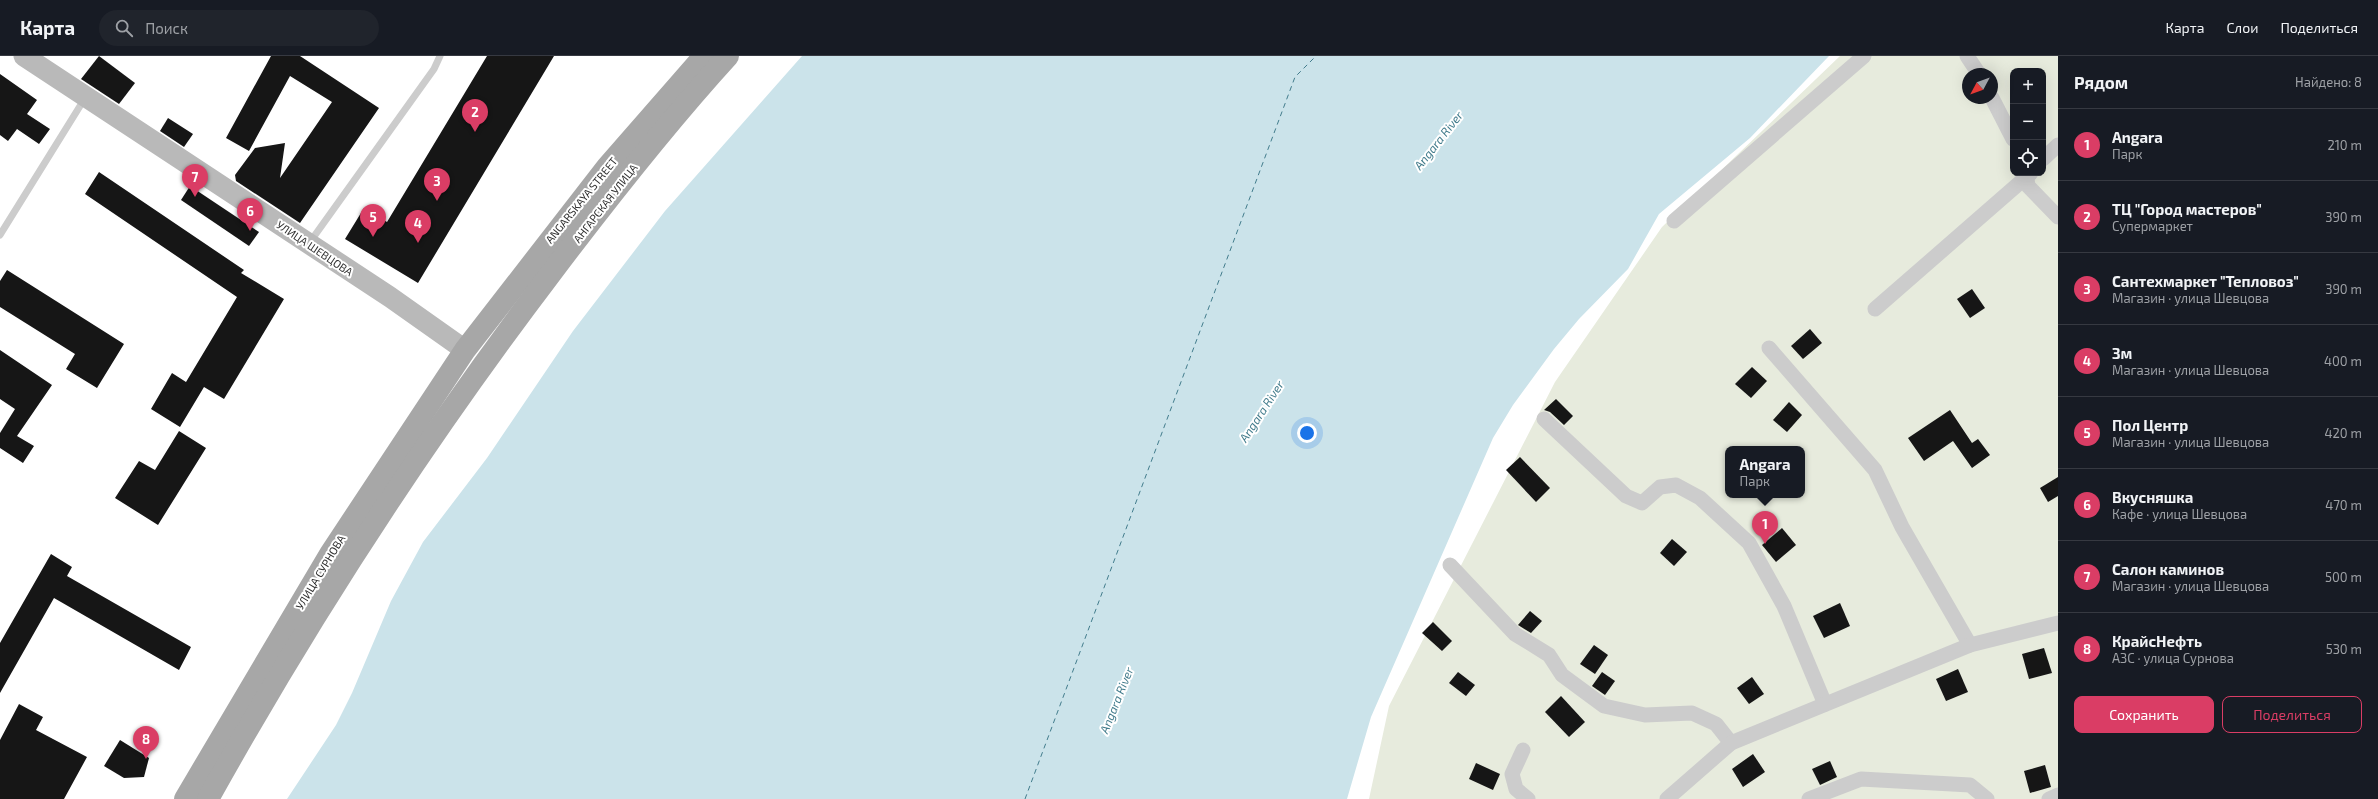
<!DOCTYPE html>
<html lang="ru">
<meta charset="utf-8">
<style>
body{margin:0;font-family:"Exo 2",sans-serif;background:#20242c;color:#f1f3f6}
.controls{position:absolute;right:12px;top:12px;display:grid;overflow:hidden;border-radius:8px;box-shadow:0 4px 16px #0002}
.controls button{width:36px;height:36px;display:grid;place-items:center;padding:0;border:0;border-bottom:1px solid #363941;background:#171b24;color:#f1f3f6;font:20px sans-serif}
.compass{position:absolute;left:1962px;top:12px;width:36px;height:36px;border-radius:50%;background:#171b24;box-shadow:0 4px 16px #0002;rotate:229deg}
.you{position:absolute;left:1307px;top:377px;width:14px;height:14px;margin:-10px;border:3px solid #fff;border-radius:50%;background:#1a73e8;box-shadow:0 0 0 6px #1a73e833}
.badge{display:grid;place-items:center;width:26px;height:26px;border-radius:50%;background:#da3d65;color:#fff;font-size:13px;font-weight:700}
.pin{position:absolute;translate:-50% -33px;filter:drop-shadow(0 1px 2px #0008)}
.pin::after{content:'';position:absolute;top:21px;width:14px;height:12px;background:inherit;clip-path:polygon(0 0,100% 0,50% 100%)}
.popup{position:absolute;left:1725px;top:390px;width:80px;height:52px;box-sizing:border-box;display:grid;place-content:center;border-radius:8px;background:#171b24;filter:drop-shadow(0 1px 3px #0005);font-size:13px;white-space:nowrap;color:#9ea1a6}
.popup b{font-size:15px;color:#f1f3f6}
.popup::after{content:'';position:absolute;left:50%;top:100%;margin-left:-8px;border:8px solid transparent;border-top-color:#171b24}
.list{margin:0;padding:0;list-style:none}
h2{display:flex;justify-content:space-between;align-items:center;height:52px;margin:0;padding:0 16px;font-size:17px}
h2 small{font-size:13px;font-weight:400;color:#9ea1a6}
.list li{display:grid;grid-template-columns:26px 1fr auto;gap:12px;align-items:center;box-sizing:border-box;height:72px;padding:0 16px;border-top:1px solid #363941}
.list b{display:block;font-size:15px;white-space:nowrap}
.list p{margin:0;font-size:13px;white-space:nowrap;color:#9ea1a6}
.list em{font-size:13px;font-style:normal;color:#9ea1a6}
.actions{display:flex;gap:8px;padding:12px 16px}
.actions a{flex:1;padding:9px 0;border:1px solid #da3d65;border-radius:8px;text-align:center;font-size:14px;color:#da3d65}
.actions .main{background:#da3d65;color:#fff}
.icon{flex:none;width:22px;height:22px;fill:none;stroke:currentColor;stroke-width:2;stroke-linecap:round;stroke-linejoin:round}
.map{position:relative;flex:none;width:2058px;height:743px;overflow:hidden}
header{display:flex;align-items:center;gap:24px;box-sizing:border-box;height:56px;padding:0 20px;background:#171b24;border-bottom:1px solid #363941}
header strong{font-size:19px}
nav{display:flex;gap:22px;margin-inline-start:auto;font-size:14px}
.search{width:280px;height:36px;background:#20242c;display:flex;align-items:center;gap:10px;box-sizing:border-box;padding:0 14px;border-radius:22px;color:#9ea1a6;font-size:15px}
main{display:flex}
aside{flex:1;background:#171b24}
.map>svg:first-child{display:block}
.green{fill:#e7ebdd;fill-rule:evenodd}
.water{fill:#cbe3ea}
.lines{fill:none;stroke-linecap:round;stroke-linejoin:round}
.ferry{stroke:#427c8c;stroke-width:1;stroke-dasharray:5 4;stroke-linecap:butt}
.building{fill:#161616}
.lane{stroke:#ccc;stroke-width:7}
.street{stroke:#ccc;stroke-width:15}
.secondary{stroke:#b9b9b9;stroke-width:21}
.primary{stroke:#a7a7a7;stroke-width:22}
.labels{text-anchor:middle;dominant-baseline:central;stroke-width:4;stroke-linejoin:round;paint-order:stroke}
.street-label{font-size:11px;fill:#2f2f2f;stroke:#fff}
.water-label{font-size:12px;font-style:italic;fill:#427c8c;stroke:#fff}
</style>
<header>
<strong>Карта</strong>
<div class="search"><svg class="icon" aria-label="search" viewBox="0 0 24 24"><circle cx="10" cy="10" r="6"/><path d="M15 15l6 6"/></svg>Поиск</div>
<nav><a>Карта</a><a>Слои</a><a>Поделиться</a></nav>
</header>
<main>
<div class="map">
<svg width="2058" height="743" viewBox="0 0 2058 743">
<rect width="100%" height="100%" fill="#fff"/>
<path class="green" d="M1840,0H2058V743H1369L1389,650L1555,326L1662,171ZM2013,15H2043V117H2013ZM1968,18H1992V42H1968ZM1728,393H1802V439H1728Z"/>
<path class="water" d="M802,0H1829L1750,82L1659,158L1628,213L1579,263L1554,293L1513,349L1493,382L1371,661L1347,743H287L336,669L352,637L391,545L423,486L487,402L573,275L665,155Z"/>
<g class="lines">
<path class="ferry" d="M1025,743L1295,21L1316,0"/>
</g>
<g class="building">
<path d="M99,0L135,27L119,48L81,23Z"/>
<path d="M271,0H300L379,52L300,167L236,125L235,119L255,92L285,87L280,122L332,46L290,20L249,95L226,82Z"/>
<path d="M487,0H554L418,227L345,183L364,152L387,166Z"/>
<path d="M0,18L37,44L27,58L50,73L39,88L17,73L8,85L0,79Z"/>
<path d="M168,62L193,78L184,91L160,75Z"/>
<path d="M99,116L244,214L241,217L284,243L224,343L204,331L180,371L151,353L172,317L186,326L237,241L85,138Z"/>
<path d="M190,130L259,176L249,190L181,144Z"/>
<path d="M7,214L124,288L97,332L66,313L75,298L0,251V225Z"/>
<path d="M1972,233L1985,252L1970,262L1957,243Z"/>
<path d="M1810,273L1822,287L1803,303L1791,290Z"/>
<path d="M0,294L52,329L17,380L34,390L23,407L0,392V377L15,353L0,343Z"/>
<path d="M1752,311L1767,325L1751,342L1735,328Z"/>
<path d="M1556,343L1573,360L1564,369L1550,356L1544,354Z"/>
<path d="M1789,346L1802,359L1787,376L1773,364Z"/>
<path d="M1950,354L1972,387L1978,383L1990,399L1972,412L1953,385L1924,405L1908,382Z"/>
<path d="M179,375L206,392L158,469L115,442L139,405L155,414Z"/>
<path d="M1520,401L1550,432L1536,446L1506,414Z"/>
<path d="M2058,421V440L2048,446L2040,432Z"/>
<path d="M1782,472L1796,489L1776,506L1762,489Z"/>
<path d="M1672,483L1687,496L1674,510L1660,497Z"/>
<path d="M51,498L72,511L67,520L191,591L179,614L54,542L0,637V587Z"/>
<path d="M1840,547L1850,570L1824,582L1813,560Z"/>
<path d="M1530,555L1542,565L1531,577L1518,569Z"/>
<path d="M1433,566L1452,585L1442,595L1422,577Z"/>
<path d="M1594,589L1608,599L1595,618L1580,608Z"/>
<path d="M2044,592L2052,617L2029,623L2022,598Z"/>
<path d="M1958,613L1968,636L1946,645L1936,623Z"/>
<path d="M1458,616L1475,629L1466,640L1449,627Z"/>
<path d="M1602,616L1615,625L1605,639L1592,630Z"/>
<path d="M1752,621L1764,638L1749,648L1737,632Z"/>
<path d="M1561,640L1585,666L1569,681L1545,656Z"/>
<path d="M19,648L43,661L36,674L87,701L64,743H0V684Z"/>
<path d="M120,684L149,702L144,721L124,722L104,710Z"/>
<path d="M1753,698L1765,716L1743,731L1732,713Z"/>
<path d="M1830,705L1837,721L1820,729L1812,713Z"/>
<path d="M1476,707L1500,718L1493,734L1469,723Z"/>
<path d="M2045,709L2051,731L2030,737L2024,715Z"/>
</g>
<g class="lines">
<g class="lane">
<path d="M0,179L85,42"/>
<path d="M310,186L434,13L440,0"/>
</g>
<g class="street">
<path d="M1967,0L1979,18"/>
<path d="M1992,42L2013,83"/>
<path d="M2043,103L2058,89"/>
<path d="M2026,117L2028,130L2058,161"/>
<path d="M1674,165L1864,0"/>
<path d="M1875,253L2031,117"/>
<path d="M1769,292L1875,414L1902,471L1970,589"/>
<path d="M1544,363L1626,440L1642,447L1660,431L1676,429L1700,442L1749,487L1784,550L1825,648"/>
<path d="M1450,509L1515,578L1549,599L1562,619L1604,650L1645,659L1692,657L1716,668L1731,687"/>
<path d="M1523,694L1512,718L1516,733L1528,743"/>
<path d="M1667,743L1731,687L1970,589L2058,567"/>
<path d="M1809,743L1861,723L1970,729L1987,743"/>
<path d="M2049,743L2058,739"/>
</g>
<path class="secondary" d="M24,0L390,241L465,294"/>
<g class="primary">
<path d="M185,743L330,498L465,294L607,111L704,0"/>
<path d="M208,743C310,560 425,383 552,216C608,142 665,69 728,0"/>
</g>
</g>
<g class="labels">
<g class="street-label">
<text transform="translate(581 144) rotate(-51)">ANGARSKAYA STREET</text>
<text transform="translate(605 147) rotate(-52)">АНГАРСКАЯ УЛИЦА</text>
<text transform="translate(315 192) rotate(34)">УЛИЦА ШЕВЦОВА</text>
<text transform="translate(320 516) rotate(-59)">УЛИЦА СУРНОВА</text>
</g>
<g class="water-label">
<text transform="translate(1438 84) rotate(-52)">Angara River</text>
<text transform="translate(1261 355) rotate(-57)">Angara River</text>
<text transform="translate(1116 644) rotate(-68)">Angara River</text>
</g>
</g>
</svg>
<div class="controls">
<button>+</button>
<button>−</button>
<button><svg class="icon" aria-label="locate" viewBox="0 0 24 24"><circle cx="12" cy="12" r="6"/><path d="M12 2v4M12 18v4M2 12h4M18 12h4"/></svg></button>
</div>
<svg class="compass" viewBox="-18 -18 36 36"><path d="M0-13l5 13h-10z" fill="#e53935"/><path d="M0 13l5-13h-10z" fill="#9ea1a6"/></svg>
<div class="you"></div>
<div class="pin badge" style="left:1765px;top:488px">1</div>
<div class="popup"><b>Angara</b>Парк</div>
<div class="pin badge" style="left:475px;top:76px">2</div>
<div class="pin badge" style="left:437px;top:145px">3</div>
<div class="pin badge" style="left:418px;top:187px">4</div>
<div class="pin badge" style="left:373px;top:181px">5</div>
<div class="pin badge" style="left:250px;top:175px">6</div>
<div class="pin badge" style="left:195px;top:141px">7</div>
<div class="pin badge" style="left:146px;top:703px">8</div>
</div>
<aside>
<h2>Рядом<small>Найдено: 8</small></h2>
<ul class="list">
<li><span class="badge">1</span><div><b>Angara</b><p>Парк</p></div><em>210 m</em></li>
<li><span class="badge">2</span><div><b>ТЦ &quot;Город мастеров&quot;</b><p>Супермаркет</p></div><em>390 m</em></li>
<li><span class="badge">3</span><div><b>Сантехмаркет &quot;Тепловоз&quot;</b><p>Магазин · улица Шевцова</p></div><em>390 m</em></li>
<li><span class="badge">4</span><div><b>Зм</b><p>Магазин · улица Шевцова</p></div><em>400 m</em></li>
<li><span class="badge">5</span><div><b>Пол Центр</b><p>Магазин · улица Шевцова</p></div><em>420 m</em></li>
<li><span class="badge">6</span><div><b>Вкусняшка</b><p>Кафе · улица Шевцова</p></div><em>470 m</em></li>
<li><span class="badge">7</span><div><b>Салон каминов</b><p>Магазин · улица Шевцова</p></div><em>500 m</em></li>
<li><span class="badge">8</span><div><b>КрайсНефть</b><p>АЗС · улица Сурнова</p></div><em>530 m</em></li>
</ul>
<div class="actions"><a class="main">Сохранить</a><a>Поделиться</a></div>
</aside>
</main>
